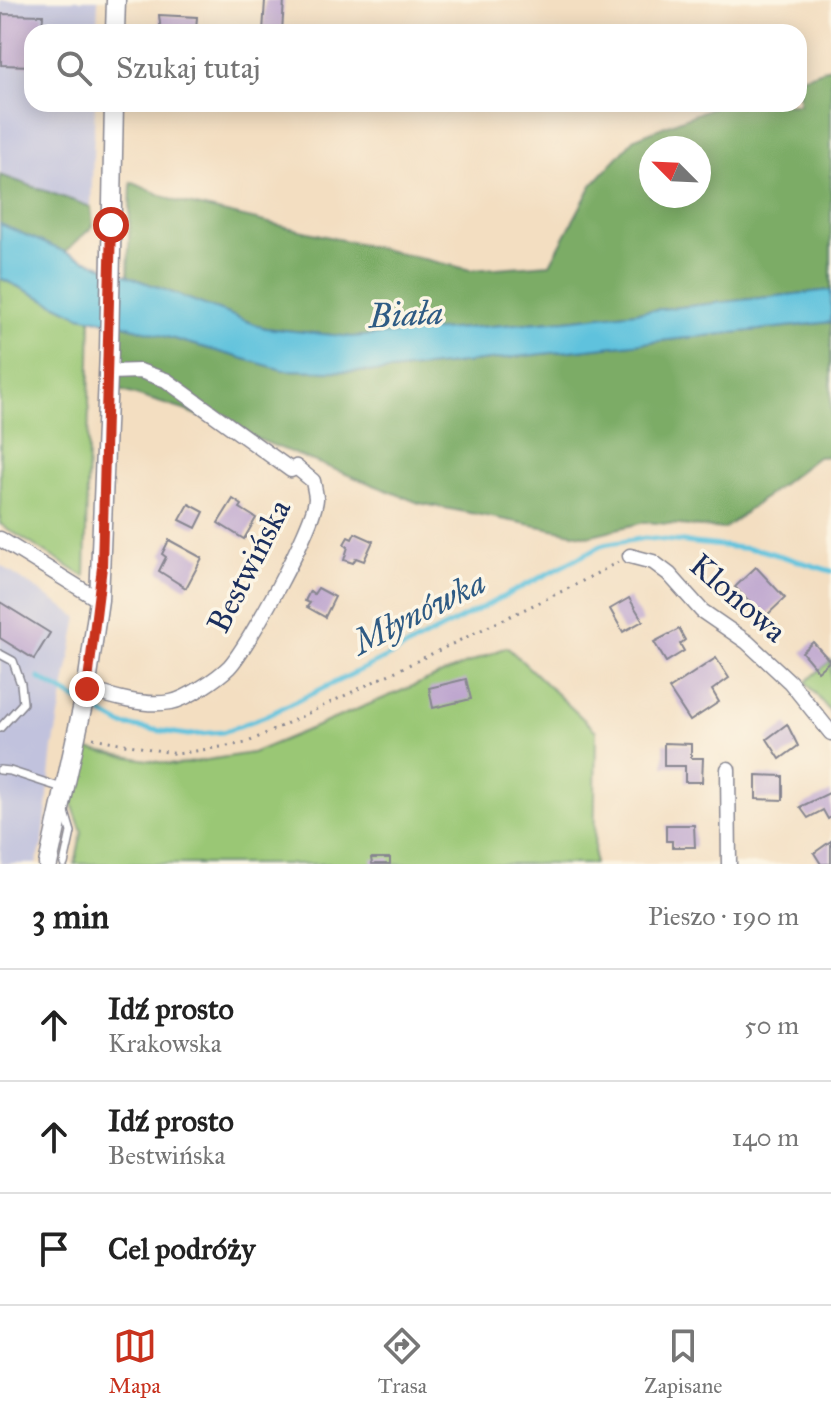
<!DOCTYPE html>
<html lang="pl">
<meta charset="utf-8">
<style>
body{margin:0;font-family:"IM FELL Great Primer",serif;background:#f6f6f6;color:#222}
.compass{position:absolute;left:639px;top:136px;width:72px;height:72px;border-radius:50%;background:#fff;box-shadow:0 4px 20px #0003;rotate:294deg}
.stop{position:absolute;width:24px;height:24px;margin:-18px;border:6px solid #c8321e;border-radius:50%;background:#fff}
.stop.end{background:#c8321e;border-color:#fff;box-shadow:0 2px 8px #0008}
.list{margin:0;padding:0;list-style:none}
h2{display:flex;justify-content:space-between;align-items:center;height:104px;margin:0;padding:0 32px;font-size:34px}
h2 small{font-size:26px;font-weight:400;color:#767676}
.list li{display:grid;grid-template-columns:52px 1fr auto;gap:24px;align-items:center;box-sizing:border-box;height:112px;padding:0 32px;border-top:2px solid #e0e0e0}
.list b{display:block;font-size:30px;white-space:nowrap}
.list p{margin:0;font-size:26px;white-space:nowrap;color:#767676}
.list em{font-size:26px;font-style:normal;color:#767676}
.icon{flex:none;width:44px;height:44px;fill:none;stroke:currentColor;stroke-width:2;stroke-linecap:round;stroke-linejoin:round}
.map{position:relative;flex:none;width:831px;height:864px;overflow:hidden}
.search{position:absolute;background:#fff;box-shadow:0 4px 20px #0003;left:24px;right:24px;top:24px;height:88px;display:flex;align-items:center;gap:20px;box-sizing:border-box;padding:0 28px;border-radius:24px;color:#767676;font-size:30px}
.sheet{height:440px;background:#fff}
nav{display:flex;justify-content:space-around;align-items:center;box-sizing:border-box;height:112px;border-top:2px solid #e0e0e0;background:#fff;font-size:22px;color:#767676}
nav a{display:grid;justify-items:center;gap:4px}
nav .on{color:#c8321e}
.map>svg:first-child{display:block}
.industrial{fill:#c1c2dd}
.green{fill:#9ac775;stroke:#5a7b6a;stroke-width:2}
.forest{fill:#7bac66;stroke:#4b6e62;stroke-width:2;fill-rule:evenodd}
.water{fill:#5fc2dd;stroke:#3d789e;stroke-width:2}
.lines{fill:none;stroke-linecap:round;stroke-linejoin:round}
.stream{stroke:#5fc2dd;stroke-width:5}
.building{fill:#bea6cf}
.service-casing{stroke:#878690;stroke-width:10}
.minor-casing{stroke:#878690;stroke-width:17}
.tertiary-casing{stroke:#878690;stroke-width:21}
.path{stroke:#878690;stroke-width:3;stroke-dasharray:2 6;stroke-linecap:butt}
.service{stroke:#fff;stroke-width:7}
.minor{stroke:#fff;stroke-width:14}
.tertiary{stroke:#fff;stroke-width:18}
.route{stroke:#c8321e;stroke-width:10}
.labels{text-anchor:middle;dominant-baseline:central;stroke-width:7;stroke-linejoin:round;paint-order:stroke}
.street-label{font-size:32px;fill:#1b2f5e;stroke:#fcf5e5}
.water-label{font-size:34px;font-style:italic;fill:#2f5b84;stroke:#fcf5e5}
</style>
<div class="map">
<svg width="831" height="864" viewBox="0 0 831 864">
<rect width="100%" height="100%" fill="#fcf5e5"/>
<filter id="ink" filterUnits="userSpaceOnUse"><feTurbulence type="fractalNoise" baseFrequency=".0125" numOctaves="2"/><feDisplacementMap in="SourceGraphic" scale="16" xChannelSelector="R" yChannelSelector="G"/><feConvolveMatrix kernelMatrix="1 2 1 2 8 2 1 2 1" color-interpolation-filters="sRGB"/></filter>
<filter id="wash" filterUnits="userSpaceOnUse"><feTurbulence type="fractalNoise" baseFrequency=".006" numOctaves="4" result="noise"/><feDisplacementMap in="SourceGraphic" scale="32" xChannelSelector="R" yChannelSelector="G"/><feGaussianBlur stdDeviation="1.8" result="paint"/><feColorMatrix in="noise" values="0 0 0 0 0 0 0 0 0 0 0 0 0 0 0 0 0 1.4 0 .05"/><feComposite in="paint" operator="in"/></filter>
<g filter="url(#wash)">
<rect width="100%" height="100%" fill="#f3dec1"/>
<g class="industrial">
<path d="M0,0H98L97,32H32V104H95L91,207L0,175Z"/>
<path d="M0,565L78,617L53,748L43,842L36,864H0Z"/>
</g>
<g class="green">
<path d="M0,278L80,316L91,318L85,577L0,524Z"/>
<path d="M507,647L596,731L594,864H75L82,832L71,801L85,749L175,765L252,753Z"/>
<path d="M831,660V713L806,682Z"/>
</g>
<g class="forest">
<path d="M831,67V290L566,320L352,337L265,328L128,276L131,182L175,201L471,270L550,264L592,185L635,138L721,104H799V78ZM651,148H699V196H651Z"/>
<path d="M0,175L91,207L93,226L65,252L0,224Z"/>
<path d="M831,322V456L817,457L724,529L645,522L588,536L419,503L184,410L119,390L121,324L283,370L381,372Z"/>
</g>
<path class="water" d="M0,224L65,252L265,328L352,337L566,320L831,290V322L381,372L283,370L121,324L80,316L0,278Z"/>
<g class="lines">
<path class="stream" d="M39,678L122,725L188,735L223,732L266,716L385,658L603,545L645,538L761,550L831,571"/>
</g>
<g id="blocks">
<g class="building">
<path d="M265,0H284L282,32H263Z"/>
<path d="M2,14L43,15L42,32H32V66L1,65Z"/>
<path d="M159,15L197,17L196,29H193V32H161Z"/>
<path d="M233,499L242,505L240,508L256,518L244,539L218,523Z"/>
<path d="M189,504L204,512L196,528L180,520Z"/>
<path d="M355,533L373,541L364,561L356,558L353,563L344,560L348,547L344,544L348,537L352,539Z"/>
<path d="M169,540L202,558L186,588L159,571L166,557L162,554Z"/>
<path d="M756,567L785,598L764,618L735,587Z"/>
<path d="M318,588L335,597L325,617L307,607L310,603L305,601L310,591L314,594Z"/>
<path d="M629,598L643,621L623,632L610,609Z"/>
<path d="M0,602L50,633L34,659L0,638Z"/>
<path d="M679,629L685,640L680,644L684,651L666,662L654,642Z"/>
<path d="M813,642L830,661L818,671L802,652Z"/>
<path d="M716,658L729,678L712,690L719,702L690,721L669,689Z"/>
<path d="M466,679L471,699L433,708L429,688Z"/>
<path d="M787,724L798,746L780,759L767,739Z"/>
<path d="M664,743L691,744V758H703L702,782H685V766H664Z"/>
<path d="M756,775L783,776V800L756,799Z"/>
<path d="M831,792V817L828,819L823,810L808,818L800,807Z"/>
<path d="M666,825H694L695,847H672V841H666Z"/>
<path d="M831,841V864H821L814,853Z"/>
<path d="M371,858H390V864H372Z"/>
</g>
</g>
</g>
<g filter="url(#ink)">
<use href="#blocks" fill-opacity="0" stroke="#878690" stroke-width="2"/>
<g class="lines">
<g class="service-casing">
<g id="service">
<path d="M0,654L13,661L21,684L23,703L0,728"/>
<path d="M0,770L10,771L62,788"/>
<path d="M64,864L71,832L65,812"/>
</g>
</g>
<g class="minor-casing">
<g id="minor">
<path d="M0,539L99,600"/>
<path d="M630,556L653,562L669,574L702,611L747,642L790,682L831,733"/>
<path d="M87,689C112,697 144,707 171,702C187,699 218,678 229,667C248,647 314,526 316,499C316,494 314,487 313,481L296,467L291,470L166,380L140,371L109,372"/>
<path d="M728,769L729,864"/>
</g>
</g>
<g class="tertiary-casing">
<g id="tertiary">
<path d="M115,32L116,0"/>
<path d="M48,864L86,691L99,600L109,351L114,104"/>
</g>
</g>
<path class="path" d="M93,738L177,754L246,743L575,585L618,562"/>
<use href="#service" class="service"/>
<use href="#minor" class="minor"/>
<use href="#tertiary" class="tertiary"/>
</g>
</g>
<g class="lines" filter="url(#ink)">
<path class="route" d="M87,689L102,567L111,225"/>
</g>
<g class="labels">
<g class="street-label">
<text transform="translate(249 566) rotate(-63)">Bestwińska</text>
<text transform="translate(738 598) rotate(41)">Klonowa</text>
</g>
<g class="water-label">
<text transform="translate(406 314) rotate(-3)">Biała</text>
<text transform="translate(419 612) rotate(-27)">Młynówka</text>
</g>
</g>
</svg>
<svg class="compass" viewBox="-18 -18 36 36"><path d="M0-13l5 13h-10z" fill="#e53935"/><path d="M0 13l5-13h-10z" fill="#767676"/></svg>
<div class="stop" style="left:111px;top:225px"></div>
<div class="stop end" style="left:87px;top:689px"></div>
<div class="search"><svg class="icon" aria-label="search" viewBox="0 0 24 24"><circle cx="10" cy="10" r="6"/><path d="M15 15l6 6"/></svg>Szukaj tutaj</div>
</div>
<section class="sheet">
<h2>3 min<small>Pieszo · 190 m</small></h2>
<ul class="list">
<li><svg class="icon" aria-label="ahead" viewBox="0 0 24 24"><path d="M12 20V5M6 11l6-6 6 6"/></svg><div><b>Idź prosto</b><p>Krakowska</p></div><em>50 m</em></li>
<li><svg class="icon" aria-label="ahead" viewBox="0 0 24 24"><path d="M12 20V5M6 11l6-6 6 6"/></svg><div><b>Idź prosto</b><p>Bestwińska</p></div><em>140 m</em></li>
<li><svg class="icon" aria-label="arrive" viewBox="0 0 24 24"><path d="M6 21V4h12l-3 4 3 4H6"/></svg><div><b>Cel podróży</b></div></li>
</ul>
</section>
<nav>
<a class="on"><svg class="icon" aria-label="map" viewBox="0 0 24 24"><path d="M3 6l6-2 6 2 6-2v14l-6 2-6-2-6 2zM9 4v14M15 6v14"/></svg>Mapa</a>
<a><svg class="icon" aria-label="directions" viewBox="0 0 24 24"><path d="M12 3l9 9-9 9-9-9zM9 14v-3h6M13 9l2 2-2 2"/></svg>Trasa</a>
<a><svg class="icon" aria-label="saved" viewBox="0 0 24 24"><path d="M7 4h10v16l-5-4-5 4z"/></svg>Zapisane</a>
</nav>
